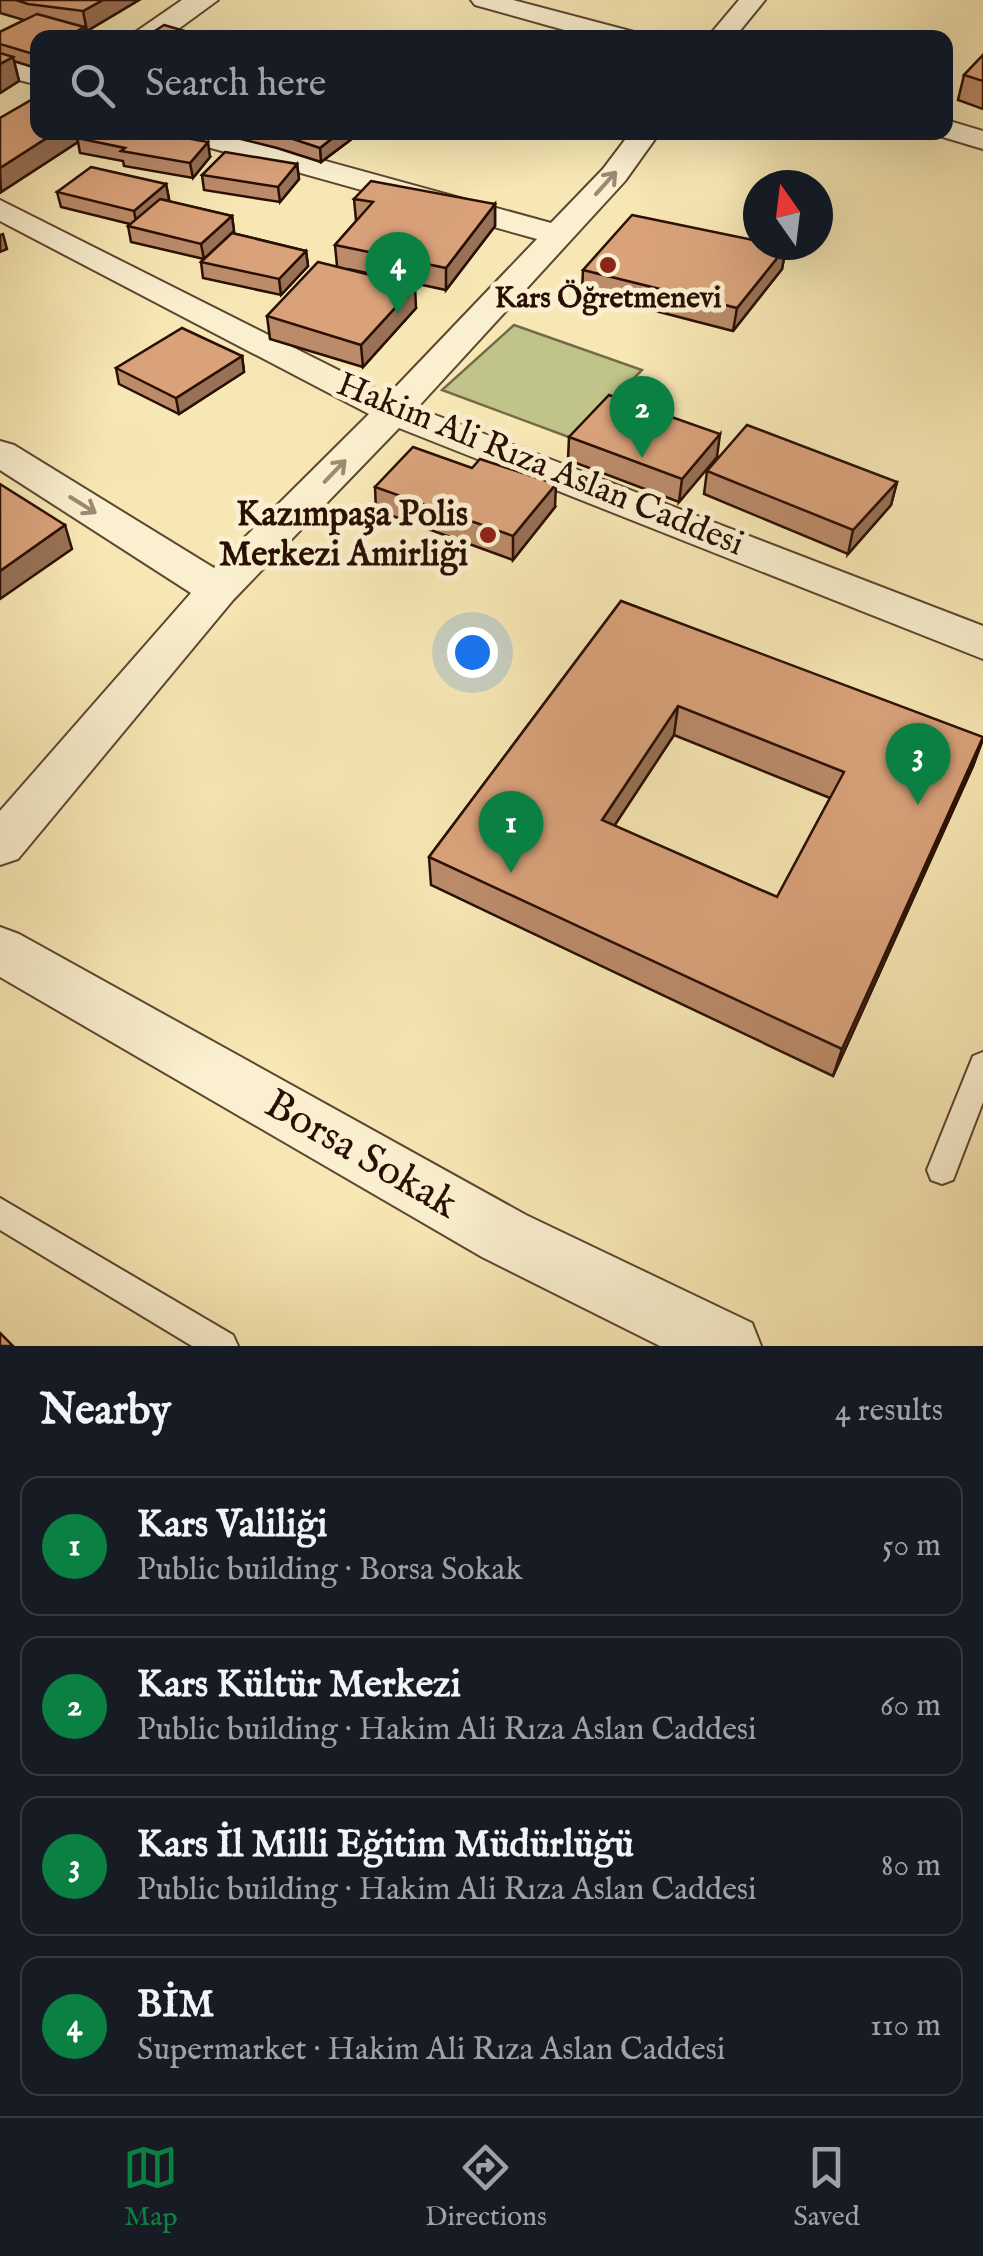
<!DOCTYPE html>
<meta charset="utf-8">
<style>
body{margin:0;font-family:"IM FELL English",serif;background:#242831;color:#f1f3f6}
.compass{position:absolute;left:743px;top:170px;width:90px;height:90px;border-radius:50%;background:#171b24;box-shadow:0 10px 40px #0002;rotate:346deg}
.you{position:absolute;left:472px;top:652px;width:35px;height:35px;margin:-25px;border:8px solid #fff;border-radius:50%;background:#1a73e8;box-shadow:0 0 0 15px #1a73e833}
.badge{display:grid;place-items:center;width:65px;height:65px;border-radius:50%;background:#0b8043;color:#fff;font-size:32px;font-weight:700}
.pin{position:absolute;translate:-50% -82px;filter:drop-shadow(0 2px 5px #0008)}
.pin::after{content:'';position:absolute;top:52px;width:35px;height:30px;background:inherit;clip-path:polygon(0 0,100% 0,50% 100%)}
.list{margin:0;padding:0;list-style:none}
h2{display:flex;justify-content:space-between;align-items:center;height:130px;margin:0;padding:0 40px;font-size:42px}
h2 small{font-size:32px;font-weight:400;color:#9ea1a6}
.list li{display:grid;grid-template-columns:65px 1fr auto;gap:30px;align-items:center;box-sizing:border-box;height:140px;margin:0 20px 20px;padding:0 20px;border:2px solid #363941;border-radius:20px}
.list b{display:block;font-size:38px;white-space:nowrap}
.list p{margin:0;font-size:32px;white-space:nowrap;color:#9ea1a6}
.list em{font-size:32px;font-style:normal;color:#9ea1a6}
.icon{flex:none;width:55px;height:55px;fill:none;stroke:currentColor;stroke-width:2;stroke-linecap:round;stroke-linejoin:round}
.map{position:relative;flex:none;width:983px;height:1346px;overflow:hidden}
.search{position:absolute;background:#171b24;box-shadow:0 10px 40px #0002;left:30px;right:30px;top:30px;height:110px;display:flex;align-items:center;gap:25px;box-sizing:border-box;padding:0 35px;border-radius:20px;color:#9ea1a6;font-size:38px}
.sheet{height:770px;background:#171b24}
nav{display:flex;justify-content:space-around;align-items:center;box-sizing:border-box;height:140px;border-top:2px solid #363941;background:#171b24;font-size:28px;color:#9ea1a6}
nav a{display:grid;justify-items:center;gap:5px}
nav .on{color:#0b8043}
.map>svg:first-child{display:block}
.green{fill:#c0c48a;stroke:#756a47;stroke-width:2.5}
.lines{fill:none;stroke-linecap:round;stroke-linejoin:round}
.service-casing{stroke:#5d4530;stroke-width:4}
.minor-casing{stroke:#5d4530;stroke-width:4}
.tertiary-casing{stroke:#5d4530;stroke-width:4}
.service{fill:#faefce;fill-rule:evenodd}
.minor{fill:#faefce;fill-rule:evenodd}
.tertiary{fill:#faefce;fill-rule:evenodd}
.wall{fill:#bb8b6a;stroke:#2a0f04;stroke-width:2.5;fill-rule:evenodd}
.shaded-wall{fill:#987156;stroke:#2a0f04;stroke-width:2.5}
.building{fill:#d9a27b;stroke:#2a0f04;stroke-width:2.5;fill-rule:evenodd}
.oneway{stroke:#9c8a73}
.poi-dot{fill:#8f2418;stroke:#faefce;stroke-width:4}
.labels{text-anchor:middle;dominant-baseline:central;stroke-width:10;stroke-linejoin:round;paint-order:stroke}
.far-poi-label{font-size:30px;font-weight:bold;fill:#2a0f04;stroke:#faefce}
.street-label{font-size:35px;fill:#2a0f04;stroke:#faefce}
.poi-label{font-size:35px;font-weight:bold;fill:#2a0f04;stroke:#faefce;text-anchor:end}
.near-street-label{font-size:42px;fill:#2a0f04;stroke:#faefce}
</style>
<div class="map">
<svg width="983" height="1346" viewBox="0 0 983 1346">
<rect width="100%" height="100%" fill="#f7e7b4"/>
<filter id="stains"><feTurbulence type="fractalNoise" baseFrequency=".002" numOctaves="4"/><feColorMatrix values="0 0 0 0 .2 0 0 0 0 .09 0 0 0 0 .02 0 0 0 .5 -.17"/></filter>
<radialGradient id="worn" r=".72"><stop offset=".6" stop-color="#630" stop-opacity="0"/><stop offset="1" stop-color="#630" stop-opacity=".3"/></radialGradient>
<path class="green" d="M514,325L642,370L574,439L442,390Z"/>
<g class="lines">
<g class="service-casing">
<g id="service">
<path d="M983,1052V1102L953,1180L942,1184L931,1180L927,1170L973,1056Z"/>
<path d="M0,1198L233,1335L238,1346H192L0,1230Z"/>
</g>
</g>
<g class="minor-casing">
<g id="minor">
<path d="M471,0H513L634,32L638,38H593L475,5Z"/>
<path d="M739,0H765L734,38H707Z"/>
<path d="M0,59L38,69V85L0,75Z"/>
<path d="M946,120L983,131V149L936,135L934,132H946Z"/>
<path d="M171,132H220L551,223L603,169L631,132H660L625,181L417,408L983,626V659L399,428L233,600L18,859L0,865V811L191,593L0,470V441L14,445L214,568L369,414L0,221V200L388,395L537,239L175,138Z"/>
<path d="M0,927L19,934L526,1215L752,1323L761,1346H660L482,1257L0,977Z"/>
</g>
</g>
<g class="tertiary-casing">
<path id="tertiary" d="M182,0H218L166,38H127Z"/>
</g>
<use href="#service" class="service"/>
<use href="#minor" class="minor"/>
<use href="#tertiary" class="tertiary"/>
</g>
<g class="wall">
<path d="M0,0H139L87,31L85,30L36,68L14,61L19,81L0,93V32L24,20L0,13Z"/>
<path d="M983,55V109L958,100L964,75Z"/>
<path d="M0,118L38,132L210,157L193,178L124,166L123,161L80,153L78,142L1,192Z"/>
<path d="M213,132H361L321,162L277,148Z"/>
<path d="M297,164L299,179L280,202L204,190L202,175Z"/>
<path d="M166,184L169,199L167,201L232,216L234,231L232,233L306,251L308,266L281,295L203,278L201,262L204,259L131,242L128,226L130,224L61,207L57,192Z"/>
<path d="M354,199L495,204V226L446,290L348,269L416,308L363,367L270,339L267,316L337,266L335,245L357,220H356Z"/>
<path d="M786,247L782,269L733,331L582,292L583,270Z"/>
<path d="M242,356L244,372L179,414L119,384L116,368Z"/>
<path d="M569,437L717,457L679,502L568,460Z"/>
<path d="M707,471L897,482L891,505L848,554L704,494Z"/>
<path d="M375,487L555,507L513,560L376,510Z"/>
<path d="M621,601L983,739L973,766L833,1076L431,885L429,857ZM674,735L830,798L777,897L614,826Z"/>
</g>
<g class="shaded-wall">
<path d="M103,0H139L87,31L83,11Z"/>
<path d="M84,27L86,38H65Z"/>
<path d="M38,52V67L36,68L33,54Z"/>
<path d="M13,57L19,81L0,93V64Z"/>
<path d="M56,132H93L77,138L78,142L1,192L0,168Z"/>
<path d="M340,132H361L321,162L320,148Z"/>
<path d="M208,142L210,157L193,178L190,163Z"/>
<path d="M297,164L299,179L280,202L278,187Z"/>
<path d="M166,184L169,199L137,226L134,211Z"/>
<path d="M495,204V226L446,290V268Z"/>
<path d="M232,216L234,231L204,259L201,244Z"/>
<path d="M3,234L7,249L0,252V235Z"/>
<path d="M786,247L782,269L733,331L737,308Z"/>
<path d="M306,251L308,266L281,295L279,279Z"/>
<path d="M415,286L416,308L363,367L361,345Z"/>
<path d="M242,356L244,372L179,414L176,398Z"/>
<path d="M720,434L717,457L679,502L682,479Z"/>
<path d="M897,482L891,505L848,554L853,530Z"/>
<path d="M556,484L555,507L513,560V536Z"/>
<path d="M65,525L72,549L0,599V571Z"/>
<path d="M678,706L674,735L599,849L602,820Z"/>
<path d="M983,739L973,766L833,1076L842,1049Z"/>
</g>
<g class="building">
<path d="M16,0H103L83,11L28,4Z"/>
<path d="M37,14L84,27L65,38H38V52L33,54L0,44V32Z"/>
<path d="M164,25L202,36L200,38H144Z"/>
<path d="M0,53L13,57L0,64Z"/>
<path d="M983,55V81L964,75Z"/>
<path d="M38,96V132H56L0,168V118Z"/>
<path d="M84,132H153L208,142L190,163L121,151L125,148L77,138Z"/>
<path d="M276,132H340L320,148L275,133Z"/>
<path d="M225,152L297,164L278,187L202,175Z"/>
<path d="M91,167L166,184L134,211L57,192Z"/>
<path d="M371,181L495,204L446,268L335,245L373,202L354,199Z"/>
<path d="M160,199L232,216L201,244L128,226Z"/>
<path d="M632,215L758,241V245H775L786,247L737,308L583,270Z"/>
<path d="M232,233L306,251L279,279L201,262Z"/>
<path d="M318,262L415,286L361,345L267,316Z"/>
<path d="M182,328L242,356L176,398L116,368Z"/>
<path d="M609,395L720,434L682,479L569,437Z"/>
<path d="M747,425L897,482L853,530L707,471Z"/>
<path d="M413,447L472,468L480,459L556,484L513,536L375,487Z"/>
<path d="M0,484L65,525L0,571Z"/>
<path d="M621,601L983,737L842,1049L429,857ZM678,706L844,772L777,897L602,820Z"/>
<path d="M0,1333L13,1346H0Z"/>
</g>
<defs><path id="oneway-shaft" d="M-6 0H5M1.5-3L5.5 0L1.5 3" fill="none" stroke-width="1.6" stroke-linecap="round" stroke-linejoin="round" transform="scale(2.5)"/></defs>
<g class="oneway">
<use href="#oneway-shaft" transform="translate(606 183) rotate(-48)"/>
<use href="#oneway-shaft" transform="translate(335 471) rotate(-46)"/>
<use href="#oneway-shaft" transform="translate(83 505) rotate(32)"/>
</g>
<g class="poi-dot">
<circle cx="608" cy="265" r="10"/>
<circle cx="488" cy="535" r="10"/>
</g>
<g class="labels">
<g class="far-poi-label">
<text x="608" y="299">Kars Öğretmenevi</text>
</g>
<g class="street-label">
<text transform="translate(540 465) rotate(22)">Hakim Ali Rıza Aslan Caddesi</text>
</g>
<g class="poi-label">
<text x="468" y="515">Kazımpaşa Polis<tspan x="468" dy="40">Merkezi Amirliği</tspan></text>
</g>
<g class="near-street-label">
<text transform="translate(361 1155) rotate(30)">Borsa Sokak</text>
</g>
</g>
<rect width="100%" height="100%" filter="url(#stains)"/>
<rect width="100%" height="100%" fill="url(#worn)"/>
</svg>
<svg class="compass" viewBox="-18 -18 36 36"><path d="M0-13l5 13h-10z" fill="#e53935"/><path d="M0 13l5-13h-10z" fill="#9ea1a6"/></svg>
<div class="you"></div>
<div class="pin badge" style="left:511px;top:873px">1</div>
<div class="pin badge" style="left:642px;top:458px">2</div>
<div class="pin badge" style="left:918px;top:805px">3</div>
<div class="pin badge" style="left:398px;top:314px">4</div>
<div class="search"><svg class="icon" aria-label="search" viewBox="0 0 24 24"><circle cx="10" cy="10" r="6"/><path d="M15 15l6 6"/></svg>Search here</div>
</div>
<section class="sheet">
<h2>Nearby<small>4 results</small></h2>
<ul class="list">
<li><span class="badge">1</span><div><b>Kars Valiliği</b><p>Public building · Borsa Sokak</p></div><em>50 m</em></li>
<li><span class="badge">2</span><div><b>Kars Kültür Merkezi</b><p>Public building · Hakim Ali Rıza Aslan Caddesi</p></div><em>60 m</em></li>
<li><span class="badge">3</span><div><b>Kars İl Milli Eğitim Müdürlüğü</b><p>Public building · Hakim Ali Rıza Aslan Caddesi</p></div><em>80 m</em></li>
<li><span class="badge">4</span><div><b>BİM</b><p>Supermarket · Hakim Ali Rıza Aslan Caddesi</p></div><em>110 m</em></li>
</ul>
</section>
<nav>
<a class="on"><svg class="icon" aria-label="map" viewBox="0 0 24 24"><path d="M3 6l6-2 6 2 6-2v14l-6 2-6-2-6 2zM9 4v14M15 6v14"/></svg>Map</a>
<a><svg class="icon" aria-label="directions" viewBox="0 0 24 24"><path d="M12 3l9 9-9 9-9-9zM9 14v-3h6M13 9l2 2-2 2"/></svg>Directions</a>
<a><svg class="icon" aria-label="saved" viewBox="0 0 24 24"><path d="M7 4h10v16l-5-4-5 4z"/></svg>Saved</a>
</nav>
